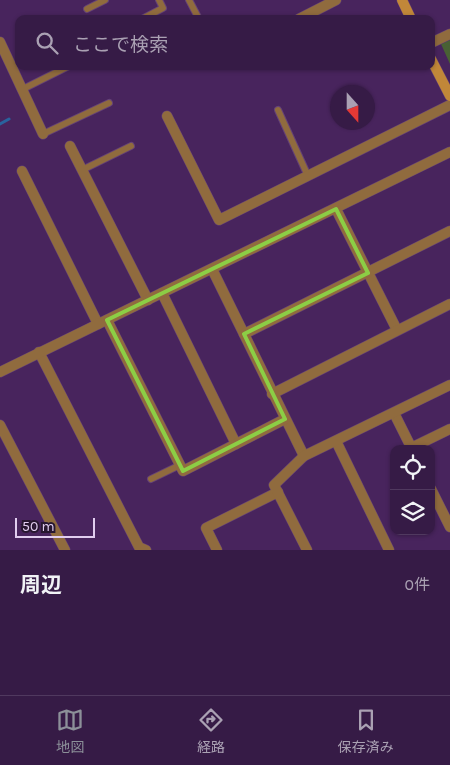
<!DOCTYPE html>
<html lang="ja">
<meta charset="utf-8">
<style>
body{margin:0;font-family:Karla,"Noto Sans JP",sans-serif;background:#412851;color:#f1f3f6}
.controls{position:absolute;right:15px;bottom:15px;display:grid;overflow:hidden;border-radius:10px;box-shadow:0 1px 4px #0004}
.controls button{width:45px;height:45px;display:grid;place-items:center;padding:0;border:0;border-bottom:1px solid #50395f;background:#361b46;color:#f1f3f6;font:25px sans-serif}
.compass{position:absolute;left:330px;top:85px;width:45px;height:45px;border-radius:50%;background:#361b46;box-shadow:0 1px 4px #0004;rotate:159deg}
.scale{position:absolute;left:15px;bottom:12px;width:80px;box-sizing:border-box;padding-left:5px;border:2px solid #e1cdef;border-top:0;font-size:14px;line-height:18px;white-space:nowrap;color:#e1cdef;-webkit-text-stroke:4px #271730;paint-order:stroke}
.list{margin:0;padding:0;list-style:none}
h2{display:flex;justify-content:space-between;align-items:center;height:65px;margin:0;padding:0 20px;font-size:21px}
h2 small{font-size:16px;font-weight:400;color:#aaa1b3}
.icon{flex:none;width:28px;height:28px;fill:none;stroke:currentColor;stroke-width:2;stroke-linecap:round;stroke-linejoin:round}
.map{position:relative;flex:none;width:450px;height:550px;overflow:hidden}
.search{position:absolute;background:#361b46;box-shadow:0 1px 4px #0004;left:15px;right:15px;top:15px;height:55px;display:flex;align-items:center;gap:12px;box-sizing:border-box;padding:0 18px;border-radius:10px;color:#aaa1b3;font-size:19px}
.sheet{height:145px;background:#361b46}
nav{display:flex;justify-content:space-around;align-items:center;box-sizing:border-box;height:70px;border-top:1px solid #50395f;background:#361b46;font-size:14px;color:#aaa1b3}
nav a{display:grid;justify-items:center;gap:2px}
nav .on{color:#8c9099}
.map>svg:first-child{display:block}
.green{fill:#496134}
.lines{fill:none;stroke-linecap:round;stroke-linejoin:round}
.stream{stroke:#29639e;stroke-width:3}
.lane-casing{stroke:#644277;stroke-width:8}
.street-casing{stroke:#644277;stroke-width:11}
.secondary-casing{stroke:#644277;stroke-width:11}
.lane{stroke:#906b3e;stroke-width:6}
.street{stroke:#906b3e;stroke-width:10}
.secondary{stroke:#c18739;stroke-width:10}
.marked{fill:none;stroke:#8cce45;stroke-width:4;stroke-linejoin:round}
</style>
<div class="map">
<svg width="450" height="550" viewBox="0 0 450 550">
<rect width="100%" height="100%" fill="#48245d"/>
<path class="green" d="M450,40V64L441,44Z"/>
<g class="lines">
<path class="stream" d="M0,124L9,119"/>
<g class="lane-casing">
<g id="lane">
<path d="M189,0L199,19"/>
<path d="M87,9L105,0"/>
<path d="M142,19L163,8L159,0"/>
<path d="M23,89L69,66"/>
<path d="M278,110L308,176"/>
<path d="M43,134L109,103"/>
<path d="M82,170L131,146"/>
<path d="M151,479L180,465"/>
</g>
</g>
<g class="street-casing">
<g id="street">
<path d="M299,19L336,0"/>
<path d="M0,42L43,134"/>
<path d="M431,43L450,34"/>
<path d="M167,116L219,220L450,105"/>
<path d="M70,146L148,300"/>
<path d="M22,171L98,324"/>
<path d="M336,209L397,330"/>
<path d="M212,269L304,456"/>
<path d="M162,293L236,444"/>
<path d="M107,320L183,471L285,419"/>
<path d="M244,334L450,231"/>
<path d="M39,352L139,547L146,550"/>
<path d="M0,372L450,152"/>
<path d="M272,394L450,304"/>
<path d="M394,413L412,449"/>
<path d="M0,425L65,550"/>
<path d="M336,441L389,550"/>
<path d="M411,448L450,429"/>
<path d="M431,489L450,527"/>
<path d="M217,550L206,528L278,492"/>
<path d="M307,550L274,485L304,456L450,385"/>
</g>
</g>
<g class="secondary-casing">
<g id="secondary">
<path d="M402,0L411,19"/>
<path d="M431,59L450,96"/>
</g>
</g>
<use href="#lane" class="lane"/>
<use href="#street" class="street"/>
<use href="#secondary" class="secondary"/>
</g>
<path class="marked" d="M336,209L368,273L244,334L285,419L183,471L107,320Z"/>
</svg>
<div class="controls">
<button><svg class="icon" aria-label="locate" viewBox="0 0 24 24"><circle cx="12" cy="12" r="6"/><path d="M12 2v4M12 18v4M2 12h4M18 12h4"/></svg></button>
<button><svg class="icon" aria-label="layers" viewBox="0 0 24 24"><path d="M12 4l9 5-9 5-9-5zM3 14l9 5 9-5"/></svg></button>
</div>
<svg class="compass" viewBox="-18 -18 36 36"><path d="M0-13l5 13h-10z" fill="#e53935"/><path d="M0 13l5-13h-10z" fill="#aaa1b3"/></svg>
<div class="scale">50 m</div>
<div class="search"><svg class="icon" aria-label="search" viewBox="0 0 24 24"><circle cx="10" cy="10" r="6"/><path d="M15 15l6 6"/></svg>ここで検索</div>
</div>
<section class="sheet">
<h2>周辺<small>0件</small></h2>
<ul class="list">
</ul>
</section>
<nav>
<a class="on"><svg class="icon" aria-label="map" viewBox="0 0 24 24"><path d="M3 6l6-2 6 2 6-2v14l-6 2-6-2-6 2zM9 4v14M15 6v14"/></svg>地図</a>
<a><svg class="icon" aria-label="directions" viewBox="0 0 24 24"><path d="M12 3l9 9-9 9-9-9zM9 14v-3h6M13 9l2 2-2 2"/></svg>経路</a>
<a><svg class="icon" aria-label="saved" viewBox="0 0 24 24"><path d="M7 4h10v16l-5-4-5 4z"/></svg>保存済み</a>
</nav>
